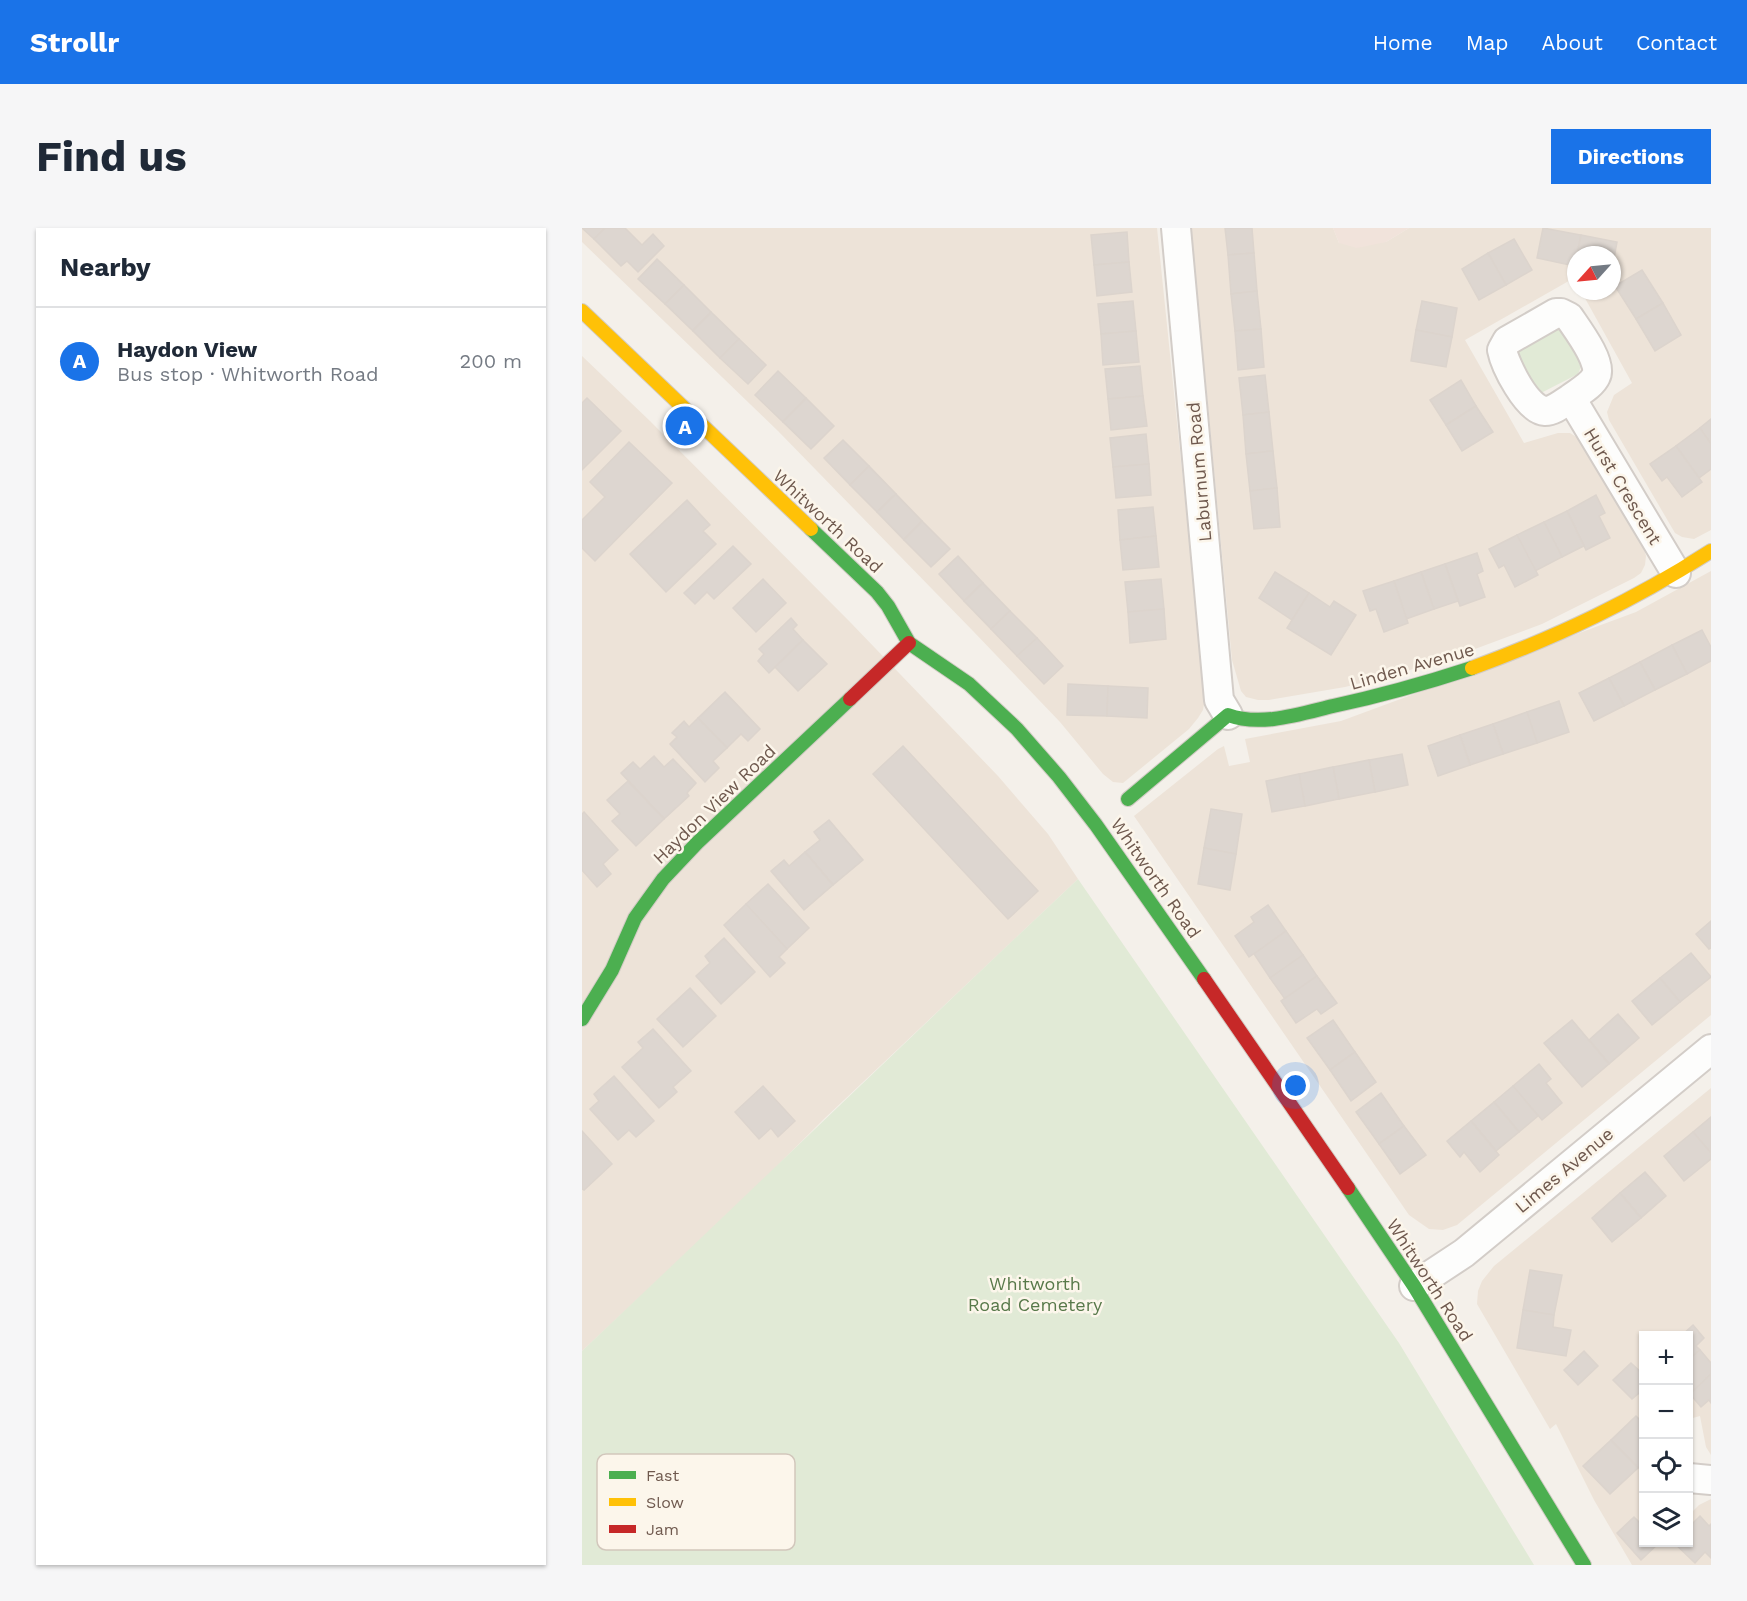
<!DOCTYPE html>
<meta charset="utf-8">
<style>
body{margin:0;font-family:"Work Sans",sans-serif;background:#f6f6f7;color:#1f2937}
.controls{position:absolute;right:18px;bottom:18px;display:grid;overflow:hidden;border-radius:0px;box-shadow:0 2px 4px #0004}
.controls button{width:54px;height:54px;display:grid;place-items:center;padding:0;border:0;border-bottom:2px solid #e0e1e3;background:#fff;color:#1f2937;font:30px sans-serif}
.compass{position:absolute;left:985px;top:18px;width:54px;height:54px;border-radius:50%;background:#fff;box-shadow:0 2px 4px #0004;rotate:243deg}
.you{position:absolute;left:714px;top:858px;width:21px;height:21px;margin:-15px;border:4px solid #fff;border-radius:50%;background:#1a73e8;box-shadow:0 0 0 9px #1a73e833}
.badge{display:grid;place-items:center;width:39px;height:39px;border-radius:50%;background:#1a73e8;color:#fff;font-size:20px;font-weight:700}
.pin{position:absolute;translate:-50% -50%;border:3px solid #fff;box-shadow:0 2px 6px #0006}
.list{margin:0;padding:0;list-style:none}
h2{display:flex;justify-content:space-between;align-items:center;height:78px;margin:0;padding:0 24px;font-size:26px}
h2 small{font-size:20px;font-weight:400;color:#747a83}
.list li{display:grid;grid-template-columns:39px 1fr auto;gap:18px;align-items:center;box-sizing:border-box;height:108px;padding:0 24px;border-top:2px solid #e0e1e3}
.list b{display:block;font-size:22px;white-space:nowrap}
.list p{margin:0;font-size:20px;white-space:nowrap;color:#747a83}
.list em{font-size:20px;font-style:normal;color:#747a83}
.icon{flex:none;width:33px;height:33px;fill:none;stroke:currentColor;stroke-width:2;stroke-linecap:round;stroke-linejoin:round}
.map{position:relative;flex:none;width:1129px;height:1337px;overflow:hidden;border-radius:0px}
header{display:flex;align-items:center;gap:36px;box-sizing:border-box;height:84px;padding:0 30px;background:#1a73e8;color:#fff}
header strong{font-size:28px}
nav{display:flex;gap:33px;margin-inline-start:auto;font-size:21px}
.intro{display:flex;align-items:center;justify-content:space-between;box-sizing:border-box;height:144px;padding:0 36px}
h1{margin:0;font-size:42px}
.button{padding:15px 27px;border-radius:0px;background:#1a73e8;color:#fff;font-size:21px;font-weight:700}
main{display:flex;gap:36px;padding:0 36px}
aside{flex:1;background:#fff;border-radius:0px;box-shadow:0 2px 4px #0004}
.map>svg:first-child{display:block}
.residential{fill:#ede3d8}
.commercial{fill:#f1e3db}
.green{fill:#e1ead6}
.building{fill:#ddd6d0;stroke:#dcd4cd;stroke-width:1.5}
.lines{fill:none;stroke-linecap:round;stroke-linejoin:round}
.street-casing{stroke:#d3cdc8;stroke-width:32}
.fast-casing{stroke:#d2ccc5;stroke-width:16}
.slow-casing{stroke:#d2ccc5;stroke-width:16}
.jam-casing{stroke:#d2ccc5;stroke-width:16}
.street{stroke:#fdfdfc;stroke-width:28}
.fast{stroke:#4caf50;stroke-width:14}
.slow{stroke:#ffc107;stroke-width:14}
.jam{stroke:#c62828;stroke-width:14}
.labels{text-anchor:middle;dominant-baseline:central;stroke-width:5;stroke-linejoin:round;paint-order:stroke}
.street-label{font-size:18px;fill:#6f594e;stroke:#fcf6eb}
.park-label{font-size:18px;fill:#58794a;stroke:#fcf6eb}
.key{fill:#fcf6eb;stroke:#d2c7bc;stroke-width:1.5}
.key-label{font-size:16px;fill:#6f594e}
</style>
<header>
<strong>Strollr</strong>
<nav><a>Home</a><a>Map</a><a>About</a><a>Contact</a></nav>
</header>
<div class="intro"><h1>Find us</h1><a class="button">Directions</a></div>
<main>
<aside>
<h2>Nearby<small></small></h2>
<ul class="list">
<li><span class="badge">A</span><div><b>Haydon View</b><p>Bus stop · Whitworth Road</p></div><em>200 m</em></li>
</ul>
</aside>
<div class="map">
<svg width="1129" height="1337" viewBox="0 0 1129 1337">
<rect width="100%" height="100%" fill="#f4f0ea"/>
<g class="residential">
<path d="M0,0H575L620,437L623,470L621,482L616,490L607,501L541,555L531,554L521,546L478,494L391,403L196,203L0,14Z"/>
<path d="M609,0H751L757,15L804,14L827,0H1129V302L1112,311L1100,309L1093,305L1027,192L1025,184L1032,167L1050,155L999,63H1030V27H994V53L992,50L883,112L942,215L976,205H988L996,210L1062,320L1064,328L1063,337L1059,345L1052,350L960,396L893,421L822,444L763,459L687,472H676L664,469L659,463L650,432Z"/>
<path d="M0,128L68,193L269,395L416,548L466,606L496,651L243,890L159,974L0,1123Z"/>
<path d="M1129,343V787L875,997L861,1002L847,1001L827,987L552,588L636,521L642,518L647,538L668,534L663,511L759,493L1054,384Z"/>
<path d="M1129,860V1227L1124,1219L1118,1188L1107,1191L1106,1108H1062V1314H1106L1107,1287L1117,1277L1129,1271V1337H1050L1012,1272L974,1196L968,1201L895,1076L896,1063L900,1053L912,1038Z"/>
</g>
<path class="commercial" d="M751,0H827L804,14L775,20L757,15Z"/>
<g class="green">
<path d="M976,98L979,101L1000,136L996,146L957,166L934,129L935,122Z"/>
<path d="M496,651L817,1115L952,1337H0V1123C166,966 330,807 496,651Z"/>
</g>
<g class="building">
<path d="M0,0H23L12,11Z"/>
<path d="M23,0H43L60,17L71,6L82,18L56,44L45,33L39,38L12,11Z"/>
<path d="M643,0H670L672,25L646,27Z"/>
<path d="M961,0L999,7L993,38L955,30Z"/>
<path d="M545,4L547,34L512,37L509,7Z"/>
<path d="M999,7L1035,14L1030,41V27H995Z"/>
<path d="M932,11L950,42L924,57L906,25Z"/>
<path d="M672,25L675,63L649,66L646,27Z"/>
<path d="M906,25L924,57L897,72L880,41Z"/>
<path d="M75,31L102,57L83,76L56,51Z"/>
<path d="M547,34L550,64L515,68L512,37Z"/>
<path d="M1060,42L1081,75L1054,91L1033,58Z"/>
<path d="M102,57L129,84L111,103L83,76Z"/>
<path d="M675,63L679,101L653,103L649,66Z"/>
<path d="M551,73L554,103L519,106L516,76Z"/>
<path d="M840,73L875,80L870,109L834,102Z"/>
<path d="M1081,75L1099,107L1073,123L1054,91Z"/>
<path d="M129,84L157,111L138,130L111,103Z"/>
<path d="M679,101L682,139L656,142L653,103Z"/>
<path d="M834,102L870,109L864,139L829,133Z"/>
<path d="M554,103L557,134L521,137L519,106Z"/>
<path d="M157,111L184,137L166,156L138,130Z"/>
<path d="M558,138L561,168L526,171L523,141Z"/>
<path d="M196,143L224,170L201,194L173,167Z"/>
<path d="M683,147L687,184L661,187L657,150Z"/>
<path d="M879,152L894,178L864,197L848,172Z"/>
<path d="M561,168L565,198L529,202L526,171Z"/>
<path d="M5,170L39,203L0,242V175Z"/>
<path d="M224,170L252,198L229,221L201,194Z"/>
<path d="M894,178L911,204L880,223L864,197Z"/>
<path d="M687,184L691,223L664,226L661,187Z"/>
<path d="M1129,191V216L1118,200Z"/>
<path d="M1118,200L1129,216V241L1117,250L1094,218Z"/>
<path d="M564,206L567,236L531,239L528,210Z"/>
<path d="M261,212L287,238L268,257L242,230Z"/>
<path d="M47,214L90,255L13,333L0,320V292L23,269L8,254Z"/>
<path d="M1094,218L1120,254L1100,269L1085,249L1080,253L1068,236Z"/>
<path d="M691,223L695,260L668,263L664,226Z"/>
<path d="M567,236L569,267L534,270L531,239Z"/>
<path d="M287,238L314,266L295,284L268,257Z"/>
<path d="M695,260L698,299L672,301L668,263Z"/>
<path d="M314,266L340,293L322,312L295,284Z"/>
<path d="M1014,267L1023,285L1017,288L1028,310L1004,322L985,283Z"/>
<path d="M105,272L128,297L121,303L134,316L84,364L48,326Z"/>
<path d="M571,279L574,308L538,312L536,282Z"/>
<path d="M985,283L1002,318L980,329L962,294Z"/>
<path d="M340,293L368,321L349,339L322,312Z"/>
<path d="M962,294L980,329L953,343L935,307Z"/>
<path d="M935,307L956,347L933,359L922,337L917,340L907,321Z"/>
<path d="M574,308L577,339L541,342L538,312Z"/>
<path d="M151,318L169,336L132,371L125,364L113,376L102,365Z"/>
<path d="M895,325L901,343L895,346L903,369L878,378L863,336Z"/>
<path d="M376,328L401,355L382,373L357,346Z"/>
<path d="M863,336L876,373L852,381L839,344Z"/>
<path d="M693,344L727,365L710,392L677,370Z"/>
<path d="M839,344L852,381L824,391L812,353Z"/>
<path d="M181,351L204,375L174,404L151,380Z"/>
<path d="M579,351L582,381L546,384L543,354Z"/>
<path d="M812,353L826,395L802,404L794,381L788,383L781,363Z"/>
<path d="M401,355L428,383L409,401L382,373Z"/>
<path d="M727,365L748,379L752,373L774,387L749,427L705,400Z"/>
<path d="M582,381L584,411L548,415L546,384Z"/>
<path d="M428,383L455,410L435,428L409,401Z"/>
<path d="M209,390L215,397L211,401L221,412L187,445L176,433L182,426L177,421Z"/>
<path d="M1120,402L1129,419V433L1105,446L1090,417Z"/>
<path d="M455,410L481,438L462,456L435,428Z"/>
<path d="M221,412L245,436L216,463L193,439Z"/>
<path d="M1090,417L1105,446L1073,462L1058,434Z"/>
<path d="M1058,434L1073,462L1042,478L1027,450Z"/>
<path d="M1027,450L1042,478L1012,493L997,465Z"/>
<path d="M486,456L526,458L525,488L485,487Z"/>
<path d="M526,458L566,460L565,490L525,488Z"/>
<path d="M143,464L178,501L166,513L159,506L145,520L116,490Z"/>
<path d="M977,473L987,504L955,515L945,484Z"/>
<path d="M945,484L955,515L921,526L911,496Z"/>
<path d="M116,490L145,520L131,533L137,540L123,554L88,516L95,509L90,505L102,493L107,499Z"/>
<path d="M911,496L921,526L888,537L878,507Z"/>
<path d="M878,507L888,537L856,548L846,518Z"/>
<path d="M321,518L456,663L426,691L291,546Z"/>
<path d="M820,526L826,557L793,564L787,532Z"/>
<path d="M72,528L82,539L91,531L114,555L105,565L107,568L82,591L39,545L51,534L58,541Z"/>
<path d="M787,532L793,564L757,571L751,539Z"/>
<path d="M751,539L757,571L723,578L717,546Z"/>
<path d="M717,546L723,578L690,584L684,553Z"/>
<path d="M46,553L82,591L54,618L30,593L38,586L25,572Z"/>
<path d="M629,581L660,586L654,626L622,620Z"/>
<path d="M2,584L36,622L21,636L29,646L15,659L0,642V586Z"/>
<path d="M247,592L281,632L251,657L223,624L238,612L232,604Z"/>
<path d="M622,620L654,626L648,662L616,656Z"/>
<path d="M223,624L251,657L222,682L189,643L202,632L207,638Z"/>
<path d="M186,656L227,700L205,721L164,676Z"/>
<path d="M164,676L205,721L197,729L203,735L188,749L142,697Z"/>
<path d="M686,677L704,703L667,729L653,708L672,694L669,689Z"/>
<path d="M1129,693V720L1127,721L1114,706Z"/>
<path d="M704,703L721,727L688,750L672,726Z"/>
<path d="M142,710L173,744L139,776L114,748L128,735L123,728Z"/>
<path d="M1109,725L1129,749L1098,774L1078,750Z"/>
<path d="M721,727L735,748L703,771L688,750Z"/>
<path d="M735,748L755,775L739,786L735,781L714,795L699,773Z"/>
<path d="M1078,750L1098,774L1070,797L1050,773Z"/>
<path d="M108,760L134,788L101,819L75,791Z"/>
<path d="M1036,786L1057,810L1027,836L1007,812Z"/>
<path d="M751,792L773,824L748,842L725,810Z"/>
<path d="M990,792L1027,836L1000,859L962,815Z"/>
<path d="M71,801L109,843L91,859L95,864L77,880L40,839L61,820L56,814Z"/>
<path d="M773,824L794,854L769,873L748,842Z"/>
<path d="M957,836L969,851L964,855L980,875L960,892L931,858Z"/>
<path d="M32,848L72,893L54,909L47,902L36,912L8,881L17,873L12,866Z"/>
<path d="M181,858L213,893L196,909L189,900L177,911L153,884Z"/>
<path d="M931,858L956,888L937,904L912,874Z"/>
<path d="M799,865L822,898L797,916L774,884Z"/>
<path d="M912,874L937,904L914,923L889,893Z"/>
<path d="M1129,889V925L1111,904Z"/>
<path d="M889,893L917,927L898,944L882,924L878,929L865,913Z"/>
<path d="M822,898L844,927L818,946L797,916Z"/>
<path d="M0,903L30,936L2,962L0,961Z"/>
<path d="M1111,904L1129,925V931L1102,953L1082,928Z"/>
<path d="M1063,944L1084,968L1059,990L1038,965Z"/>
<path d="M1038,965L1059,990L1030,1014L1010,990Z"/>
<path d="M948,1042L980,1047L972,1087L941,1082Z"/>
<path d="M941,1082L972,1087L971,1099L989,1102L984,1128L935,1120Z"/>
<path d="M1111,1097L1122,1110L1114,1118L1118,1122L1106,1132V1108H1099Z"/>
<path d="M1118,1122L1129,1135V1146L1108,1166L1106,1132Z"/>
<path d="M1002,1123L1016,1138L996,1157L982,1142Z"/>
<path d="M1049,1135L1062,1147V1161L1050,1171L1031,1152Z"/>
<path d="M1129,1146V1175L1127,1172L1119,1179L1108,1166Z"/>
<path d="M1054,1188L1062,1196V1235L1056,1240L1029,1212Z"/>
<path d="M1029,1212L1056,1240L1028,1266L1001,1238Z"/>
<path d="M1118,1288L1127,1298L1129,1296V1330L1123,1324L1113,1335L1092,1315L1106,1314V1300Z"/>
<path d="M1052,1289L1062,1299V1314L1077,1315L1059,1332L1035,1305Z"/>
</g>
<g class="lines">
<g class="street-casing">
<g id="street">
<path d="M594,0L637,472L646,487"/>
<path d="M989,170C997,164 1010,157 1014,148C1021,135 995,101 987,89L979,85H974L925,113L920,122C923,137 945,182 963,183C972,183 981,175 989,170L1094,345"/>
<path d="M832,1058L882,1025L1129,821"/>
<path d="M1107,1250L1129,1252"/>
</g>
</g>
<g class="fast-casing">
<g id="fast">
<path d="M229,301L295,364L306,378L327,415L387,456L435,501L477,549L514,597L622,751"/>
<path d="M546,571L646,487C679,499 718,486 751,478C798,468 844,455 890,440"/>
<path d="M0,791L30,742L53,690L81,651L115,615L268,471"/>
<path d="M766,960L832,1058L1002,1337"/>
</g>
</g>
<g class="slow-casing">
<g id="slow">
<path d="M0,83L229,301"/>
<path d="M890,440C977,408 1051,373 1129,323"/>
</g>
</g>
<g class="jam-casing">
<g id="jam">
<path d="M268,471L327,415"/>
<path d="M622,751L766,960"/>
</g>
</g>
<use href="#street" class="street"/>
<use href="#fast" class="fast"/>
<use href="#slow" class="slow"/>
<use href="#jam" class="jam"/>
</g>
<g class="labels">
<g class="street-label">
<text transform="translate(617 244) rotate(-95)">Laburnum Road</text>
<text transform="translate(1041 258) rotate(59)">Hurst Crescent</text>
<text transform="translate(246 293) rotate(43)">Whitworth Road</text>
<text transform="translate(830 438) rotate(-16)">Linden Avenue</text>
<text transform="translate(132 576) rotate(-44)">Haydon View Road</text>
<text transform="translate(574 650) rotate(55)">Whitworth Road</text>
<text transform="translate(982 942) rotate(-40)">Limes Avenue</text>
<text transform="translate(848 1052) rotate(57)">Whitworth Road</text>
</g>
<g class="park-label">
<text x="453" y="1055">Whitworth<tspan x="453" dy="21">Road Cemetery</tspan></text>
</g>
</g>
<rect x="15" y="1226" width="198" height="96" rx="9" class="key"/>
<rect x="27" y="1243" width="27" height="8" fill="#4caf50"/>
<rect x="27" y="1270" width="27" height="8" fill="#ffc107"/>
<rect x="27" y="1297" width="27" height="8" fill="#c62828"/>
<g class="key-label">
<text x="64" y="1253">Fast</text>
<text x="64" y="1280">Slow</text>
<text x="64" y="1307">Jam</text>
</g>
</svg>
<div class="controls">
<button>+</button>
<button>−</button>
<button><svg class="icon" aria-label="locate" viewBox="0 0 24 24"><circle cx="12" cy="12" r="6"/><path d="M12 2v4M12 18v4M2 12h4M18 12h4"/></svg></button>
<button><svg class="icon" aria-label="layers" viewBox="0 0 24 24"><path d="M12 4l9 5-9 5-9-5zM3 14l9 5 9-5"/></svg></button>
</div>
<svg class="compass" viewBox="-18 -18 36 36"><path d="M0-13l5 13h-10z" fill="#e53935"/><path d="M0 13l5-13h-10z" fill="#747a83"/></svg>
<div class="you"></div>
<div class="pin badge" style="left:103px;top:198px">A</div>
</div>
</main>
